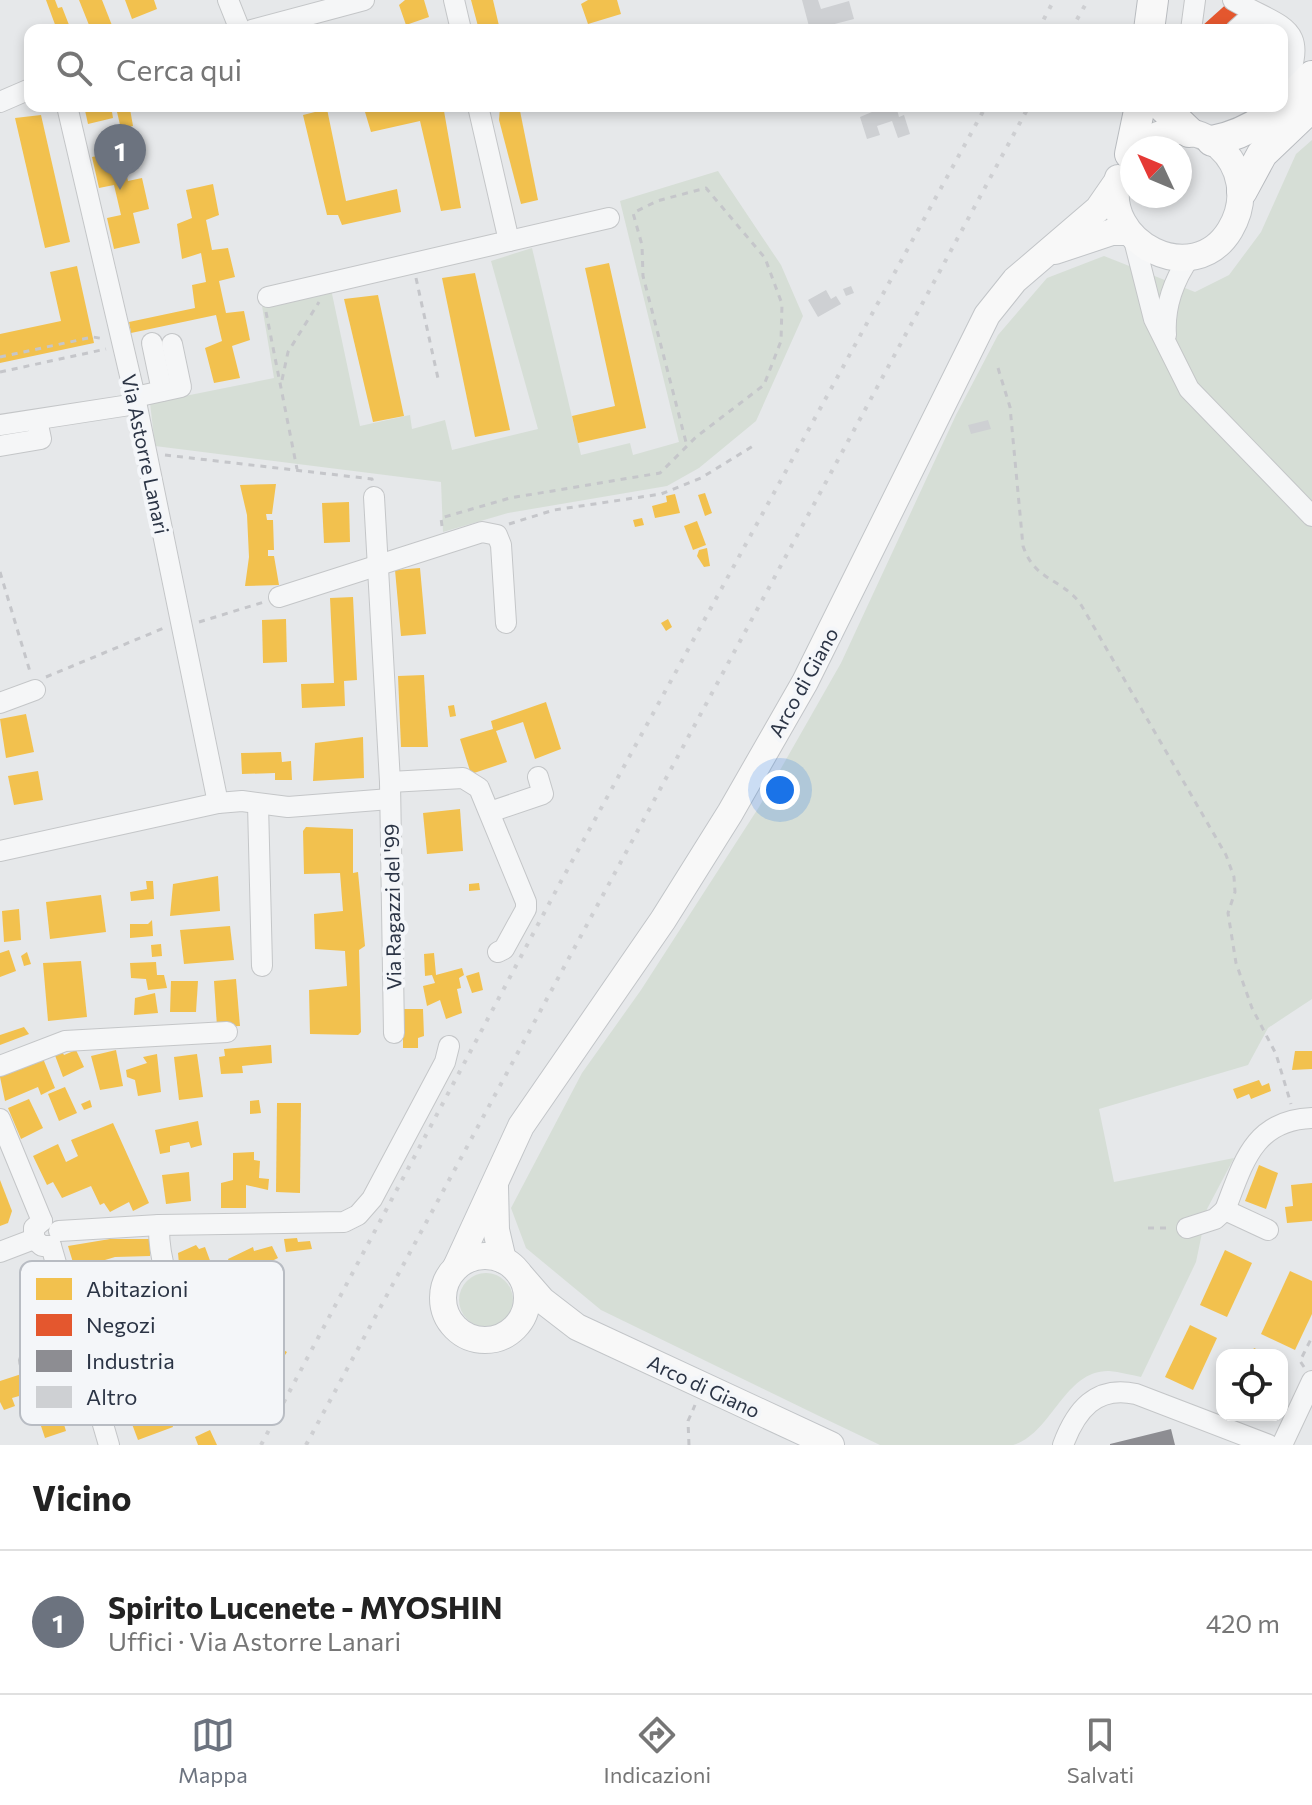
<!DOCTYPE html>
<html lang="it">
<meta charset="utf-8">
<style>
body{margin:0;font-family:Commissioner,sans-serif;background:#f6f6f6;color:#222}
.controls{position:absolute;right:24px;bottom:24px;display:grid;overflow:hidden;border-radius:16px;box-shadow:0 4px 12px #0003}
.controls button{width:72px;height:72px;display:grid;place-items:center;padding:0;border:0;border-bottom:2px solid #e0e0e0;background:#fff;color:#222;font:40px sans-serif}
.compass{position:absolute;left:1120px;top:136px;width:72px;height:72px;border-radius:50%;background:#fff;box-shadow:0 4px 12px #0003;rotate:314deg}
.you{position:absolute;left:780px;top:790px;width:28px;height:28px;margin:-20px;border:6px solid #fff;border-radius:50%;background:#1a73e8;box-shadow:0 0 0 12px #1a73e833}
.badge{display:grid;place-items:center;width:52px;height:52px;border-radius:50%;background:#6c737f;color:#fff;font-size:26px;font-weight:700}
.pin{position:absolute;translate:-50% -66px;filter:drop-shadow(0 2px 4px #0008)}
.pin::after{content:'';position:absolute;top:42px;width:28px;height:24px;background:inherit;clip-path:polygon(0 0,100% 0,50% 100%)}
.list{margin:0;padding:0;list-style:none}
h2{display:flex;justify-content:space-between;align-items:center;height:104px;margin:0;padding:0 32px;font-size:34px}
h2 small{font-size:26px;font-weight:400;color:#767676}
.list li{display:grid;grid-template-columns:52px 1fr auto;gap:24px;align-items:center;box-sizing:border-box;height:144px;padding:0 32px;border-top:2px solid #e0e0e0}
.list b{display:block;font-size:30px;white-space:nowrap}
.list p{margin:0;font-size:26px;white-space:nowrap;color:#767676}
.list em{font-size:26px;font-style:normal;color:#767676}
.icon{flex:none;width:44px;height:44px;fill:none;stroke:currentColor;stroke-width:2;stroke-linecap:round;stroke-linejoin:round}
.map{position:relative;flex:none;width:1312px;height:1445px;overflow:hidden}
.search{position:absolute;background:#fff;box-shadow:0 4px 12px #0003;left:24px;right:24px;top:24px;height:88px;display:flex;align-items:center;gap:20px;box-sizing:border-box;padding:0 28px;border-radius:16px;color:#767676;font-size:30px}
.sheet{height:248px;background:#fff}
nav{display:flex;justify-content:space-around;align-items:center;box-sizing:border-box;height:112px;border-top:2px solid #e0e0e0;background:#fff;font-size:22px;color:#767676}
nav a{display:grid;justify-items:center;gap:4px}
nav .on{color:#6c737f}
.map>svg:first-child{display:block}
.green{fill:#d6ded6}
.homes{fill:#f2c14e}
.shops{fill:#e4572e}
.industry{fill:#8d8d92}
.building{fill:#ced0d3}
.lines{fill:none;stroke-linecap:round;stroke-linejoin:round}
.minor-casing{stroke:#c4c6c8;stroke-width:22}
.major-casing{stroke:#c2c5c8;stroke-width:28}
.highway-casing{stroke:#b8bbbf;stroke-width:32}
.path{stroke:#c5c6ca;stroke-width:3;stroke-dasharray:6 6;stroke-linecap:butt}
.minor{stroke:#f5f6f7;stroke-width:20}
.major{stroke:#f8f8f8;stroke-width:26}
.highway{stroke:#f8f8f8;stroke-width:30}
.rail{stroke:#cecfd2;stroke-width:4;stroke-dasharray:4 8;stroke-linecap:butt}
.labels{text-anchor:middle;dominant-baseline:central;stroke-width:8;stroke-linejoin:round;paint-order:stroke}
.street-label{font-size:20px;fill:#2b3445;stroke:#f4f6f9}
.key{fill:#f4f6f9;stroke:#b8bcc3;stroke-width:2}
.key-label{font-size:22px;fill:#2b3445}
</style>
<div class="map">
<svg width="1312" height="1445" viewBox="0 0 1312 1445">
<rect width="100%" height="100%" fill="#e6e8ea"/>
<g class="green">
<path d="M1312,140V999L1268,1028L1248,1065L1099,1109L1114,1182L1234,1158L1207,1209L1196,1262L1141,1377C1131,1375 1120,1372 1109,1371C1064,1370 1052,1434 1013,1445H880L817,1415L601,1310L526,1248L511,1208L582,1073L641,990L759,807L841,663L956,415L998,335L1047,278L1104,256L1195,292L1229,275L1261,232L1296,154Z"/>
<path d="M718,171L781,265L803,316L756,421L699,468L667,486L508,513L443,532L441,482L155,446L150,403L274,378L262,306L331,289L360,426L410,415L412,429L445,420L452,450L538,429L491,261L532,248L581,455L630,443L633,455L679,442L620,201Z"/>
<circle cx="486" cy="1300" r="27"/>
</g>
<g class="homes">
<path d="M46,0H55L58,8L62,7L71,30H57Z"/>
<path d="M79,0H102L113,28L91,30Z"/>
<path d="M125,0H154L157,9L132,19Z"/>
<path d="M405,0H424L429,17L406,25L399,5Z"/>
<path d="M471,0H493L500,30H479Z"/>
<path d="M588,0H617L621,14L588,24L581,4Z"/>
<path d="M84,106H111L113,118L88,124Z"/>
<path d="M391,106H431L444,111L461,208L441,211L420,121L371,132L365,112Z"/>
<path d="M519,106L538,200L521,204L499,120L500,107Z"/>
<path d="M130,109L133,126L121,129L117,112Z"/>
<path d="M327,109L346,201L397,189L401,212L342,225L338,215H327L303,115Z"/>
<path d="M41,115L70,242L45,248L15,118Z"/>
<path d="M121,151L128,181L142,178L149,209L133,213L140,243L114,249L107,218L121,215L114,185L99,188L92,157Z"/>
<path d="M213,184L219,215L206,220L212,250L228,248L235,277L219,281L226,313L244,311L250,340L232,346L240,378L214,383L205,348L222,341L216,315L131,333L129,322L195,308L192,285L206,282L201,253L182,259L177,224L192,218L186,190Z"/>
<path d="M609,263L646,428L578,443L572,416L615,406L585,268Z"/>
<path d="M77,266L94,343L0,363V334L61,321L50,272Z"/>
<path d="M475,273L510,430L475,437L442,278Z"/>
<path d="M378,295L404,416L373,422L344,299Z"/>
<path d="M276,484L272,514H266L267,520H273L274,550H268V556H274L279,585L245,586L249,557L247,515L240,485Z"/>
<path d="M705,493L712,513L705,516L698,495Z"/>
<path d="M675,494L680,513L655,518L652,506L667,502L666,496Z"/>
<path d="M349,502L350,542L324,543L322,503Z"/>
<path d="M642,518L644,525L635,527L633,520Z"/>
<path d="M697,521L706,545L693,550L684,526Z"/>
<path d="M707,548L710,566L704,567L697,556L699,550Z"/>
<path d="M420,568L426,634L401,636L395,570Z"/>
<path d="M353,597L357,680L344,681L345,706L302,708L301,684L334,683L330,598Z"/>
<path d="M286,619L287,662L263,663L262,620Z"/>
<path d="M668,619L672,627L666,631L661,623Z"/>
<path d="M424,675L428,747H401L398,676Z"/>
<path d="M546,702L561,749L535,759L523,722L496,731L507,762L471,774L460,739L493,729L491,721Z"/>
<path d="M454,705L456,716L450,717L448,706Z"/>
<path d="M26,714L34,752L6,758L0,719Z"/>
<path d="M363,737L364,778L313,781L315,743Z"/>
<path d="M281,752L282,762L291,761L292,780H275V773L242,774L241,753Z"/>
<path d="M38,771L43,800L14,805L8,776Z"/>
<path d="M460,809L463,851L427,854L423,813Z"/>
<path d="M306,827L353,829V873L358,872L365,946L359,950L361,1032L358,1035L310,1034L309,990L347,986L345,951L315,949L314,914L343,911L340,873L304,874L303,831Z"/>
<path d="M218,876L220,911L170,916L173,884Z"/>
<path d="M146,881H153L154,899L131,901L130,892L147,889Z"/>
<path d="M479,883L480,890L469,891V884Z"/>
<path d="M101,895L106,932L50,939L46,902Z"/>
<path d="M19,909L21,940L4,942L2,911Z"/>
<path d="M152,920L153,936L130,938V924H148Z"/>
<path d="M230,926L234,960L184,964L180,930Z"/>
<path d="M161,944L162,956L152,957L151,945Z"/>
<path d="M9,950L16,971L0,977V953Z"/>
<path d="M27,952L31,964L24,966L21,956Z"/>
<path d="M434,953L436,975L462,968L464,975L459,978L461,988L457,989L462,1013L446,1019L440,1000L427,1006L423,986L435,983L432,975L425,976L424,954Z"/>
<path d="M81,961L87,1017L48,1021L43,963Z"/>
<path d="M156,962L157,975H164L167,988L148,990L146,979L131,978L130,963Z"/>
<path d="M479,972L483,990L472,993L466,976Z"/>
<path d="M236,979L240,1026L217,1027L214,981Z"/>
<path d="M171,981H198L196,1012H170Z"/>
<path d="M155,993L158,1013L134,1015L135,998Z"/>
<path d="M403,1009H423L424,1036L418,1038V1048H403Z"/>
<path d="M24,1027L29,1034L0,1045V1035Z"/>
<path d="M271,1045L272,1063L242,1066L243,1073L221,1074L219,1057L225,1056L224,1049Z"/>
<path d="M60,1048L64,1055L76,1050L84,1067L63,1077L53,1050Z"/>
<path d="M116,1050L123,1086L100,1090L91,1056Z"/>
<path d="M1295,1051H1312V1069L1292,1070Z"/>
<path d="M157,1054L161,1092L138,1096L135,1080L127,1077L126,1070L147,1063L143,1057Z"/>
<path d="M197,1054L203,1097L179,1100L174,1057Z"/>
<path d="M42,1056L55,1088L41,1095L38,1087L5,1101L0,1077L7,1070Z"/>
<path d="M1259,1080L1262,1086L1269,1083L1271,1091L1251,1099L1249,1094L1237,1099L1233,1089Z"/>
<path d="M65,1087L77,1113L59,1121L48,1094Z"/>
<path d="M29,1099L43,1128L21,1139L8,1108Z"/>
<path d="M90,1100L92,1107L84,1110L81,1104Z"/>
<path d="M259,1100L261,1113L250,1114V1101Z"/>
<path d="M277,1103H301L300,1193L276,1192Z"/>
<path d="M198,1121L202,1145L191,1148L189,1142L170,1146V1152L160,1154L155,1130Z"/>
<path d="M113,1123L149,1203L133,1211L129,1202L110,1212L104,1203L100,1205L91,1186L62,1198L53,1182L47,1185L33,1156L58,1144L66,1162L78,1156L71,1140Z"/>
<path d="M254,1152V1160L260,1161L259,1178L269,1179L268,1190L246,1185V1208H221V1183L233,1180V1153Z"/>
<path d="M1259,1165L1278,1173L1266,1209L1245,1201Z"/>
<path d="M189,1172L191,1201L166,1204L162,1175Z"/>
<path d="M0,1180L12,1211L8,1223L0,1226Z"/>
<path d="M1312,1183V1221L1287,1223L1285,1207L1293,1206L1291,1185Z"/>
<path d="M297,1238L298,1242L310,1241L312,1249L286,1252L284,1239Z"/>
<path d="M110,1239H150V1256L115,1257L75,1269L68,1246Z"/>
<path d="M196,1245L199,1249L205,1247L218,1282L191,1293L179,1264L178,1253Z"/>
<path d="M272,1246L278,1258L272,1261L280,1278V1304L246,1305L228,1259L253,1247L254,1251Z"/>
<path d="M1225,1250L1252,1263L1227,1317L1200,1305Z"/>
<path d="M1290,1271L1312,1281V1314L1295,1350L1261,1334Z"/>
<path d="M1190,1325L1217,1338L1193,1390L1165,1377Z"/>
<path d="M276,1346L287,1352L276,1369L265,1363Z"/>
<path d="M1254,1348L1269,1355H1251Z"/>
<path d="M46,1366L66,1431L45,1438L30,1393L12,1398L15,1406L4,1410L0,1402V1381Z"/>
<path d="M157,1405L166,1406L173,1427L138,1440L129,1416Z"/>
<path d="M210,1430L217,1445H198L195,1437Z"/>
</g>
<path class="shops" d="M1231,0L1258,2L1225,30L1202,26Z"/>
<path class="industry" d="M1171,1429L1175,1445H1110V1444Z"/>
<g class="building">
<path d="M802,0H818L821,9L849,1L854,19L823,27L824,30H810Z"/>
<path d="M886,106H896L899,117L904,115L910,134L898,138L892,121L877,126L880,135L867,139L860,117Z"/>
<path d="M851,286L854,293L846,296L843,289Z"/>
<path d="M826,290L831,299L836,296L841,304L818,317L808,300Z"/>
<path d="M988,420L991,429L971,434L968,425Z"/>
</g>
<g class="lines">
<g class="minor-casing">
<g id="minor">
<path d="M228,0L240,30"/>
<path d="M454,0L461,30"/>
<path d="M1233,0C1285,30 1312,25 1282,94"/>
<path d="M252,30L364,0"/>
<path d="M1191,30L1195,0"/>
<path d="M1236,30L1255,13"/>
<path d="M0,102L30,89"/>
<path d="M67,106L135,397L218,803"/>
<path d="M1134,240L1154,319L1189,389L1312,516"/>
<path d="M509,241L609,218"/>
<path d="M268,297L509,241L478,106"/>
<path d="M1166,335C1164,307 1174,279 1190,257"/>
<path d="M152,343L162,391"/>
<path d="M135,397L181,387L172,344"/>
<path d="M0,425L136,404"/>
<path d="M0,446L41,439L37,420"/>
<path d="M374,497L390,782L394,1033"/>
<path d="M279,597L482,532L497,535L501,545L506,623"/>
<path d="M0,703L35,690"/>
<path d="M390,782L463,778L479,788L526,902V909L504,949L498,952"/>
<path d="M258,804L262,966"/>
<path d="M490,812L543,794L538,777"/>
<path d="M0,851L218,803L242,801L288,807L390,799"/>
<path d="M0,1066L65,1041L227,1032"/>
<path d="M0,1119L42,1221"/>
<path d="M1225,1210C1243,1164 1253,1120 1312,1118"/>
<path d="M42,1221L34,1228V1239L42,1246H51"/>
<path d="M159,1225C158,1280 187,1329 222,1370"/>
<path d="M1187,1228L1215,1219L1225,1210L1268,1230"/>
<path d="M59,1231L159,1225L344,1222L358,1215L372,1199L445,1062L449,1046"/>
<path d="M51,1246L109,1445"/>
<path d="M0,1252L34,1239"/>
<path d="M29,1361L80,1346"/>
<path d="M1063,1445C1076,1410 1096,1385 1136,1394L1269,1445"/>
<path d="M1282,1445L1312,1381"/>
</g>
</g>
<g class="major-casing">
<g id="major">
<path d="M1118,178C1100,243 1194,290 1230,230C1268,166 1194,99 1137,148"/>
<path d="M1055,251L1112,232H1127"/>
<path d="M495,1187L496,1230L503,1260"/>
<circle cx="485" cy="1298" r="42"/>
<path d="M456,1267L521,1126L663,920L730,813L805,682L987,315L1015,280L1098,209L1116,183"/>
<path d="M522,1277L542,1300L577,1327L831,1445"/>
</g>
</g>
<g class="highway-casing">
<g id="highway">
<path d="M1149,30L1153,0"/>
<path d="M1162,106L1189,132"/>
<path d="M1212,141C1255,133 1283,107 1312,76"/>
<path d="M1130,154L1140,106"/>
<path d="M1242,191L1262,154L1308,110"/>
</g>
</g>
<g class="path">
<path d="M416,278L439,383"/>
<path d="M266,312L297,469"/>
<path d="M0,357L93,337L105,339"/>
<path d="M998,368L1010,407L1023,546C1035,581 1059,577 1080,603L1226,855L1234,877L1235,892L1228,913L1236,963L1252,1008L1276,1054L1291,1104"/>
<path d="M0,372L106,349"/>
<path d="M282,380L288,352L319,302"/>
<path d="M165,455L372,479L373,483"/>
<path d="M509,524L554,510L661,494L701,478L753,446"/>
<path d="M442,526L441,518L510,498L660,473L696,437L764,385L781,341L782,304L765,258L706,188L657,201L633,213L642,245L643,276L687,446"/>
<path d="M0,572L31,675"/>
<path d="M199,622L264,602"/>
<path d="M46,677L164,628"/>
<path d="M1148,1228H1171"/>
<path d="M1304,1367L1300,1361L1312,1337"/>
<path d="M689,1445L688,1421L695,1405"/>
</g>
<use href="#minor" class="minor"/>
<use href="#major" class="major"/>
<use href="#highway" class="highway"/>
<g class="rail">
<path d="M1038,30L1054,0"/>
<path d="M1071,30L1088,0"/>
<path d="M261,1445L559,885L986,106"/>
<path d="M306,1445L1029,106"/>
</g>
</g>
<g class="labels">
<g class="street-label">
<text transform="translate(146 454) rotate(78)">Via Astorre Lanari</text>
<text transform="translate(803 682) rotate(-61)">Arco di Giano</text>
<text transform="translate(392 907) rotate(-91)">Via Ragazzi del '99</text>
<text transform="translate(704 1386) rotate(25)">Arco di Giano</text>
</g>
</g>
<rect x="20" y="1261" width="264" height="164" rx="12" class="key"/>
<rect x="36" y="1278" width="36" height="22" fill="#f2c14e"/>
<rect x="36" y="1314" width="36" height="22" fill="#e4572e"/>
<rect x="36" y="1350" width="36" height="22" fill="#8d8d92"/>
<rect x="36" y="1386" width="36" height="22" fill="#ced0d3"/>
<g class="key-label">
<text x="86" y="1297">Abitazioni</text>
<text x="86" y="1333">Negozi</text>
<text x="86" y="1369">Industria</text>
<text x="86" y="1405">Altro</text>
</g>
</svg>
<div class="controls">
<button><svg class="icon" aria-label="locate" viewBox="0 0 24 24"><circle cx="12" cy="12" r="6"/><path d="M12 2v4M12 18v4M2 12h4M18 12h4"/></svg></button>
</div>
<svg class="compass" viewBox="-18 -18 36 36"><path d="M0-13l5 13h-10z" fill="#e53935"/><path d="M0 13l5-13h-10z" fill="#767676"/></svg>
<div class="you"></div>
<div class="pin badge" style="left:120px;top:190px">1</div>
<div class="search"><svg class="icon" aria-label="search" viewBox="0 0 24 24"><circle cx="10" cy="10" r="6"/><path d="M15 15l6 6"/></svg>Cerca qui</div>
</div>
<section class="sheet">
<h2>Vicino<small></small></h2>
<ul class="list">
<li><span class="badge">1</span><div><b>Spirito Lucenete - MYOSHIN</b><p>Uffici · Via Astorre Lanari</p></div><em>420 m</em></li>
</ul>
</section>
<nav>
<a class="on"><svg class="icon" aria-label="map" viewBox="0 0 24 24"><path d="M3 6l6-2 6 2 6-2v14l-6 2-6-2-6 2zM9 4v14M15 6v14"/></svg>Mappa</a>
<a><svg class="icon" aria-label="directions" viewBox="0 0 24 24"><path d="M12 3l9 9-9 9-9-9zM9 14v-3h6M13 9l2 2-2 2"/></svg>Indicazioni</a>
<a><svg class="icon" aria-label="saved" viewBox="0 0 24 24"><path d="M7 4h10v16l-5-4-5 4z"/></svg>Salvati</a>
</nav>
